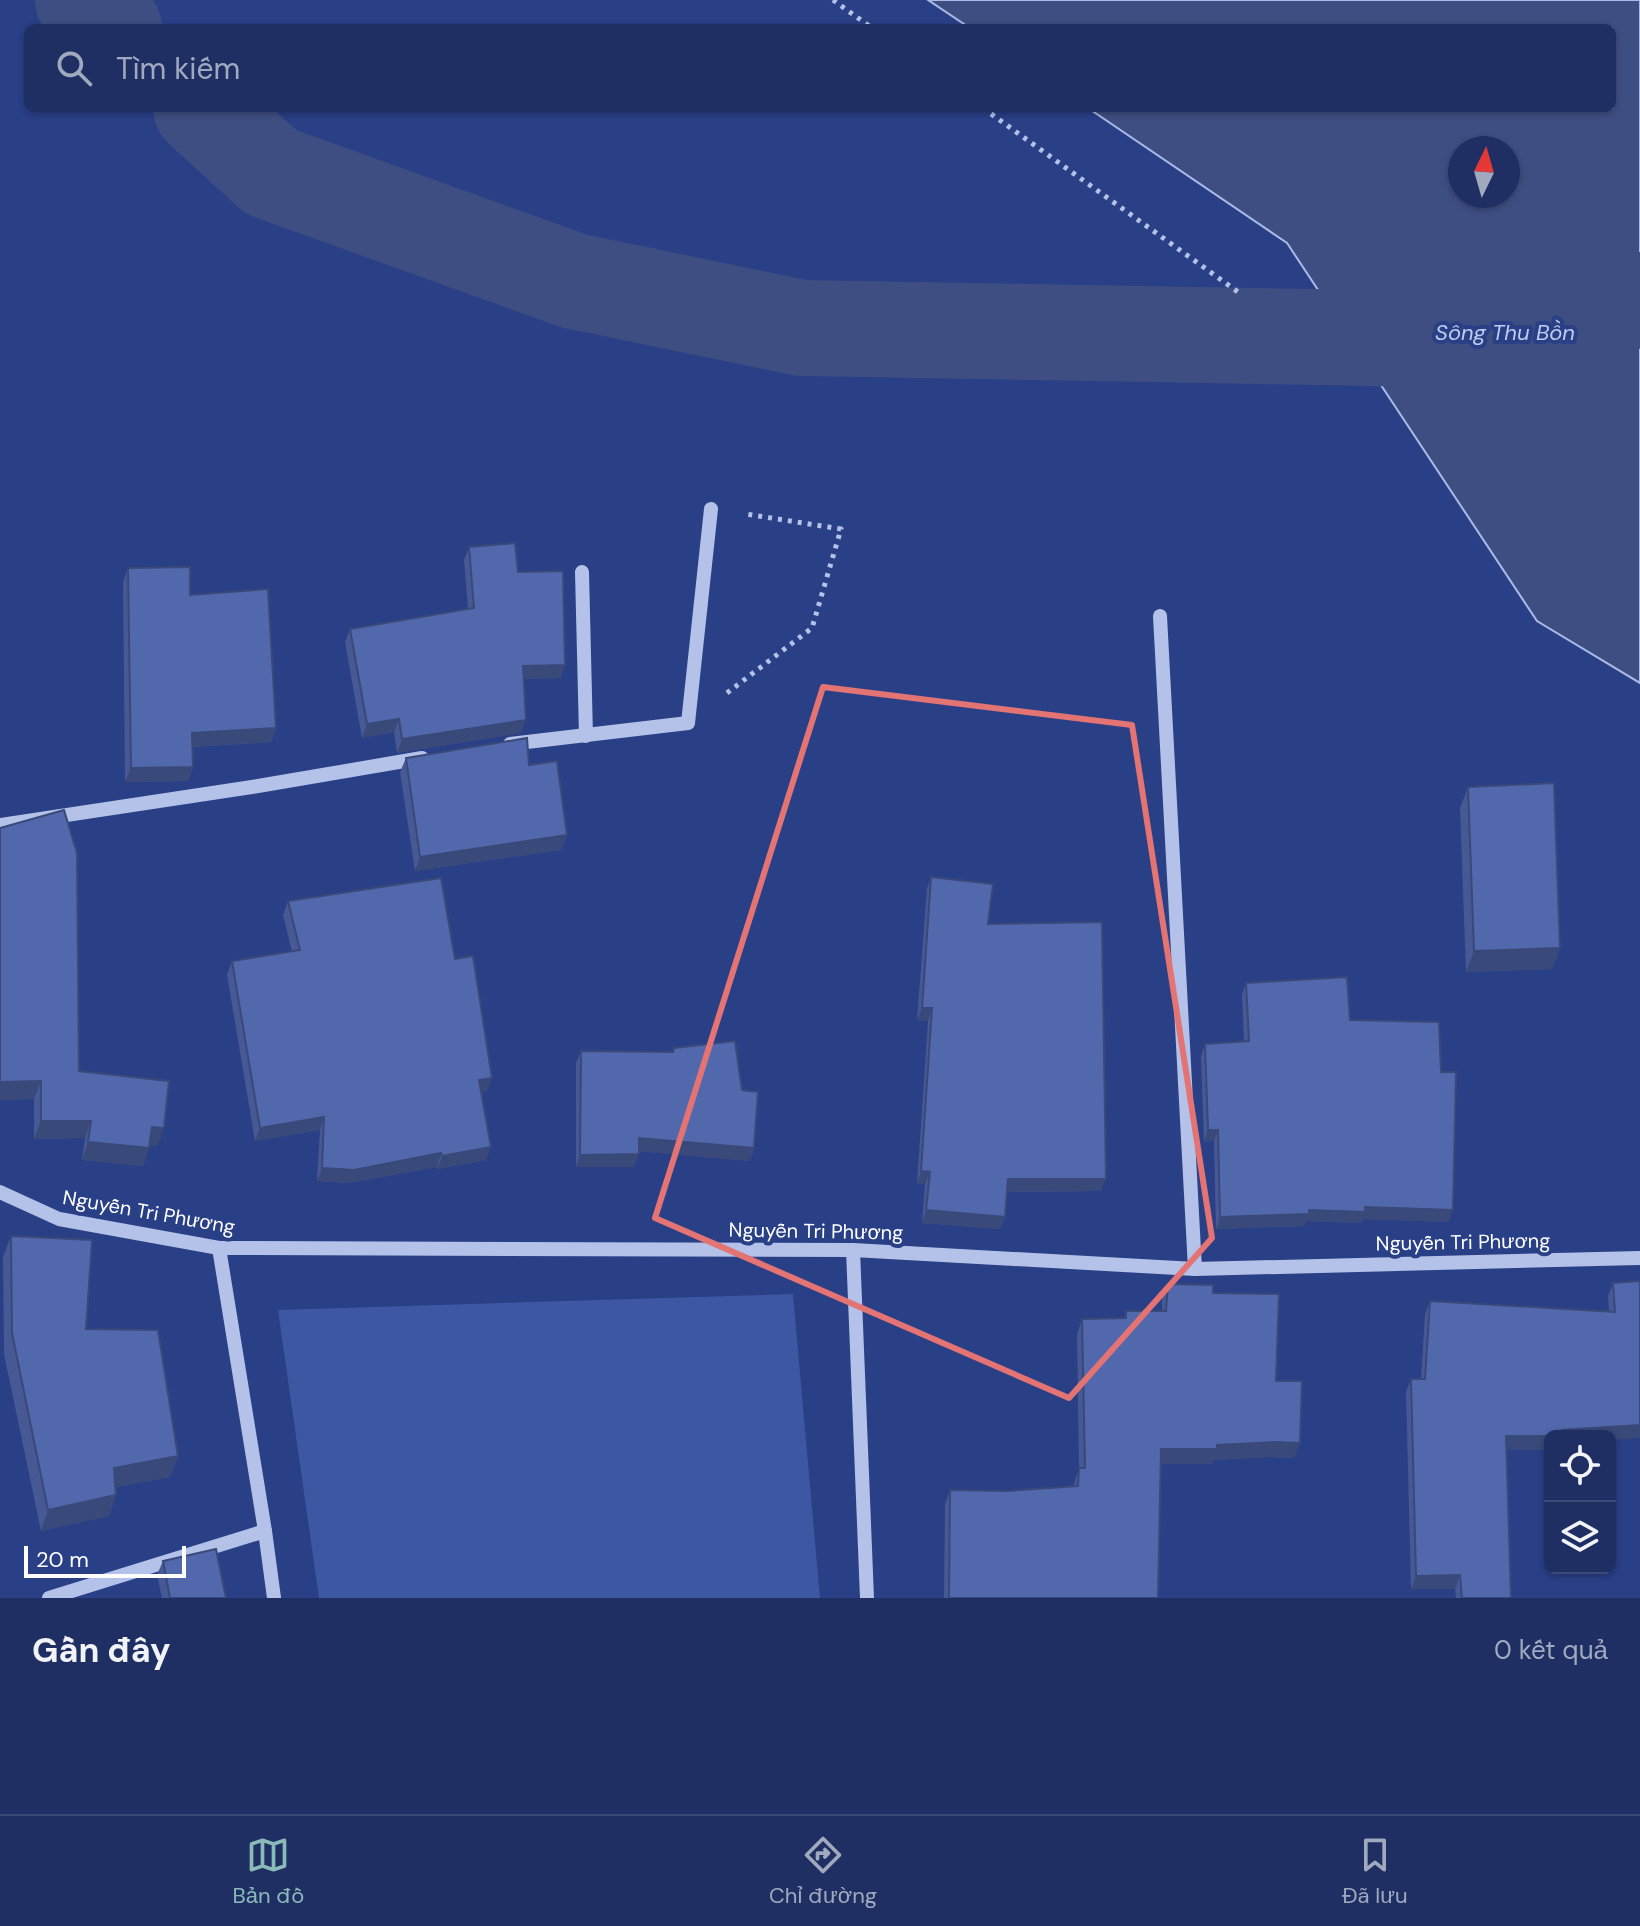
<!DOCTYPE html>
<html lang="vi">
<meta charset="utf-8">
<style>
body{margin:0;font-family:"DM Sans",sans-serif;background:#2c3b6d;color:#f1f3f6}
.controls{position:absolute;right:24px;bottom:24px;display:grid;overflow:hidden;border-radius:12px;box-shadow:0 2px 6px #0004}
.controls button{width:72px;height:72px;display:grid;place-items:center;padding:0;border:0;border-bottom:2px solid #3c4a78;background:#1f2f64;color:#f1f3f6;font:40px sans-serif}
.compass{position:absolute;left:1448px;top:136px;width:72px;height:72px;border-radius:50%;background:#1f2f64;box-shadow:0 2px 6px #0004;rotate:5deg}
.scale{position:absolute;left:24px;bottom:20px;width:162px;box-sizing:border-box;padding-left:8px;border:4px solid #fff;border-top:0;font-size:22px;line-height:28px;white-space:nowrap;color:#fff;-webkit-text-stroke:6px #293f86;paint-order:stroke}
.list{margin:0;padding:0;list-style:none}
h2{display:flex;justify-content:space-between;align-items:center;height:104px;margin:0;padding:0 32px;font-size:34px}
h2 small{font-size:26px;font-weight:400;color:#a1a9bf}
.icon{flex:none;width:44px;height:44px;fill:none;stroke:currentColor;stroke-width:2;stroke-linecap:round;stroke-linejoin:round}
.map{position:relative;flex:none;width:1640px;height:1598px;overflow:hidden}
.search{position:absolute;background:#1f2f64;box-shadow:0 2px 6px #0004;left:24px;right:24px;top:24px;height:88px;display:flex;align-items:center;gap:20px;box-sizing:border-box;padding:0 28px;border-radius:12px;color:#a1a9bf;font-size:30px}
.sheet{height:216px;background:#1f2f64}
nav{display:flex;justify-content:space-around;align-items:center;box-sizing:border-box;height:112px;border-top:2px solid #3c4a78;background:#1f2f64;font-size:22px;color:#a1a9bf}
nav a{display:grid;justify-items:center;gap:4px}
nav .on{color:#8bbbb9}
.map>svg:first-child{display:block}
.green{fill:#3e57a2}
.water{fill:#3e4e82;stroke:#a9bae8;stroke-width:2;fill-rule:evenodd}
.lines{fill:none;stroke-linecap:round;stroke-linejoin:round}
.river{stroke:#3e4e82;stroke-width:96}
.path{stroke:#b4c1e8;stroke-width:5;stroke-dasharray:4 6;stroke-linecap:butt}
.minor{stroke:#b4c1e8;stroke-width:14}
.wall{fill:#475995}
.shaded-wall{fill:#394979}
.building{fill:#5268ad;stroke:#394979;stroke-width:2}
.marked{fill:none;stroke:#e47373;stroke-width:6;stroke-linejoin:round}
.labels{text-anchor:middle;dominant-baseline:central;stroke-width:8;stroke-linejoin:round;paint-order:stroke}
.street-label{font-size:20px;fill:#fff;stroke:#293f86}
.water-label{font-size:22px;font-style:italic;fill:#c0ccef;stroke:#293f86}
</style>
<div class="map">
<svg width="1640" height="1598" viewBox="0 0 1640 1598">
<rect width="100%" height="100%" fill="#293f86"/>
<path class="green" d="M793,1294L820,1598H319L278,1310Z"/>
<path class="water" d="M928,0H1640V683L1537,621L1287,243L1088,108H1612V28H970ZM1460,148H1508V196H1460Z"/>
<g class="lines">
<g class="river">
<path d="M83,0L114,28"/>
<path d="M201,108L271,172L574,281L802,328L1433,339L1640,300"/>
</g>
<g class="path">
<path d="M833,0L872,28"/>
<path d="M983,108L1238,292"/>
<path d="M727,693L812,628L841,529L746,514"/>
</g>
<g class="minor">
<path d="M582,572L586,736"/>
<path d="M1160,616L1195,1269"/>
<path d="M510,744L688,723L711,509"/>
<path d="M0,825L258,786L422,758"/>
<path d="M0,1192L59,1219L219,1248L853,1250L1195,1269L1640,1258"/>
<path d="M219,1248L265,1531L274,1598"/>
<path d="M853,1250L867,1598"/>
<path d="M49,1598L265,1531"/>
</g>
</g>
<g class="wall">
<path d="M469,547L518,572L561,678L524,679L521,733L397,753L394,732L362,738L345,642L350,629L468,609L464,560Z"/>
<path d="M128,568L190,595L276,728L271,742L193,747V767L188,781L125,782L123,582Z"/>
<path d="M406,758L529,765L567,835L561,850L415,871L400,772Z"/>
<path d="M1468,787L1560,948L1552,969L1466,972L1460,808Z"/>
<path d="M0,828L79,1071L158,1146L150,1145L143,1166L82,1160L85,1138L34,1139V1099L0,1100Z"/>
<path d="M931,877L988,924L1101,1191L1007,1192L1005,1217L1000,1229L922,1223L925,1184H917L928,1021L917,1020L927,889Z"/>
<path d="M288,901L455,959L487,1091L481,1092L486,1160L437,1169V1167L349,1183L317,1181L320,1130L255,1141L227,975L232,961L292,952L283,915Z"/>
<path d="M1246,983L1350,1020L1449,1222L1363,1219L1361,1223L1306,1221L1305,1226L1216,1229L1214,1141L1204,1142L1201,1056L1205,1044L1244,1041L1242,994Z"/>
<path d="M674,1048L742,1090L754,1148L750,1161L639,1151L634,1167H576V1063L581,1051L672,1052Z"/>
<path d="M11,1236L86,1329L178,1456L170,1477L116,1487V1495L109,1516L41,1531L4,1354L3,1257Z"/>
<path d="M1640,1281L1550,1436V1450L1507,1449L1511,1598H1456L1455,1589H1411L1406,1392L1411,1379H1421L1425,1314L1430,1301L1609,1312L1608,1296L1613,1283Z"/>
<path d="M1168,1284L1213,1293L1276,1381L1294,1458L1269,1457L1213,1460L1212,1464H1161L1158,1598H944L945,1505L950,1490L1007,1491L1073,1487L1079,1468L1077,1334L1082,1319L1124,1318L1126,1311H1162V1299Z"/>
<path d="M163,1561L226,1598H162L157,1575Z"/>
</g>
<g class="shaded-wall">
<path d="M565,665L561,678L518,679L523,666Z"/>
<path d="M399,719L394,732L362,738L367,724Z"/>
<path d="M526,720L521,733L397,753L402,739Z"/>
<path d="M276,728L271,742L187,747L192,733Z"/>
<path d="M193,767L188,781L125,782L131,768Z"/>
<path d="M567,835L561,850L415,871L420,857Z"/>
<path d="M1560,948L1552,969L1466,972L1474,951Z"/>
<path d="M922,1008H932L928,1021L917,1020Z"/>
<path d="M492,1078L487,1091L474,1093L479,1080Z"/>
<path d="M41,1081L34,1099L0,1100V1082Z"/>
<path d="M324,1117L320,1130L255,1141L260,1128Z"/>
<path d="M41,1121H91L85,1138L34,1139Z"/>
<path d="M152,1127L164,1128L158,1146L146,1145Z"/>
<path d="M1208,1130H1218L1214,1141L1204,1142Z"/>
<path d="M639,1138L754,1148L750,1161L634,1151Z"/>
<path d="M88,1142L149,1148L143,1166L82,1160Z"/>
<path d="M491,1147L486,1160L437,1169L442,1156Z"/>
<path d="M441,1153L437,1167L349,1183L317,1181L322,1168Z"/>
<path d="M639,1154L634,1167H576L580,1155Z"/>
<path d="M921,1171L930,1172L925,1184H917Z"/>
<path d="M1008,1179H1106L1101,1191L1003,1192Z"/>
<path d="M1365,1207L1453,1210L1449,1222L1363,1219L1361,1223L1306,1221L1305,1226L1216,1229L1220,1217L1309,1210Z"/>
<path d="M926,1210L1005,1217L1000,1229L922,1223Z"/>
<path d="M1640,1425V1438L1610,1440V1436H1560L1562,1430Z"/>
<path d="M1506,1436L1550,1437V1450L1501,1449Z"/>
<path d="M1275,1442L1300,1443L1294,1458L1269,1457L1213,1460L1212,1464H1156L1161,1449Z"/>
<path d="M178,1456L170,1477L107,1489L114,1468Z"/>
<path d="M116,1495L109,1516L41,1531L48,1510Z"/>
<path d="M1460,1575L1455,1589H1411L1416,1576Z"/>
</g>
<g class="building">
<path d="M515,543L518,572L563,571L565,665L523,666L526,720L402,739L399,719L367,724L350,629L474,608L469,547Z"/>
<path d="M190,567V595L268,589L276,728L192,733L193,767L131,768L128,568Z"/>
<path d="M527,738L529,765L557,761L567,835L420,857L406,758Z"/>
<path d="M1554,783L1560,948L1474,951L1468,787Z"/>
<path d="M64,810L77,853L79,1071L169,1081L164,1128L152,1127L149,1148L88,1142L91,1121H41V1081L0,1082V828Z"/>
<path d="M931,877L993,884L988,924L1102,922L1106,1179H1008L1005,1217L926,1210L930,1172L921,1171L932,1008H922Z"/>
<path d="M441,878L455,959L473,956L492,1078L479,1080L491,1147L442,1156L441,1153L354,1170L322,1168L324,1117L260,1128L232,961L300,950L288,901Z"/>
<path d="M1347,977L1350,1020L1439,1022L1441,1072H1456L1453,1210L1365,1207V1212L1309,1210V1214L1220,1217L1218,1130H1208L1205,1044L1249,1041L1246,983Z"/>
<path d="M735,1041L742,1090L758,1092L754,1148L639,1138V1154L580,1155L581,1051L673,1052L674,1048Z"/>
<path d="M11,1236L92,1240L86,1329L158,1330L178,1456L114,1468L116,1495L48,1510L12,1333Z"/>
<path d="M1640,1281V1425L1562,1430V1436H1506L1511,1598H1462L1460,1575L1416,1576L1411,1379H1425L1430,1301L1615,1312L1613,1283Z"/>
<path d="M1168,1284L1213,1285V1293L1279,1294L1276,1381H1302L1300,1443L1275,1442L1217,1445V1449H1161L1158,1598H949L950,1490L1007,1491L1078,1486L1079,1468H1085L1082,1319L1126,1318V1311H1166Z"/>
<path d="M216,1549L226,1598H170L163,1561Z"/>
</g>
<path class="marked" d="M823,687L1132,725L1212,1238L1069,1398L655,1218Z"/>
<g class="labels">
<g class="street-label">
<text transform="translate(149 1212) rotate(10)">Nguyễn Tri Phương</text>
<text transform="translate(816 1231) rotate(1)">Nguyễn Tri Phương</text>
<text transform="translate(1463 1242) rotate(-1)">Nguyễn Tri Phương</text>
</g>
<g class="water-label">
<text x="1505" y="332">Sông Thu Bồn</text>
</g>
</g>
</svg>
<div class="controls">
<button><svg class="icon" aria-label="locate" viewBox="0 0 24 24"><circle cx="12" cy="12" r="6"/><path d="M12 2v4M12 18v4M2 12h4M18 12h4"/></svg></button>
<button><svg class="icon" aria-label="layers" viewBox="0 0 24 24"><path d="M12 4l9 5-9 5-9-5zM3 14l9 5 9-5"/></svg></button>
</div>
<svg class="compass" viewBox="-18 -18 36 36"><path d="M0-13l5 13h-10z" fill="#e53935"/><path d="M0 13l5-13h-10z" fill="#a1a9bf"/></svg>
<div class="scale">20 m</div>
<div class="search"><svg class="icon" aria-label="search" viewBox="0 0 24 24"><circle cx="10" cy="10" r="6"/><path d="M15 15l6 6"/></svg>Tìm kiếm</div>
</div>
<section class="sheet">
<h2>Gần đây<small>0 kết quả</small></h2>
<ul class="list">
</ul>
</section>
<nav>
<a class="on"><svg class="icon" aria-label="map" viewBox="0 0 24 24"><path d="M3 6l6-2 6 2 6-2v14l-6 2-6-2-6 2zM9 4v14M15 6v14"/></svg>Bản đồ</a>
<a><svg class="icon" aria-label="directions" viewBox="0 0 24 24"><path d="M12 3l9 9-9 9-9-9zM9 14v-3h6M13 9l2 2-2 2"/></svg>Chỉ đường</a>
<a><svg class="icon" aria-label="saved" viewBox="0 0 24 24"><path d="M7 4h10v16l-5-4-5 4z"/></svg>Đã lưu</a>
</nav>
